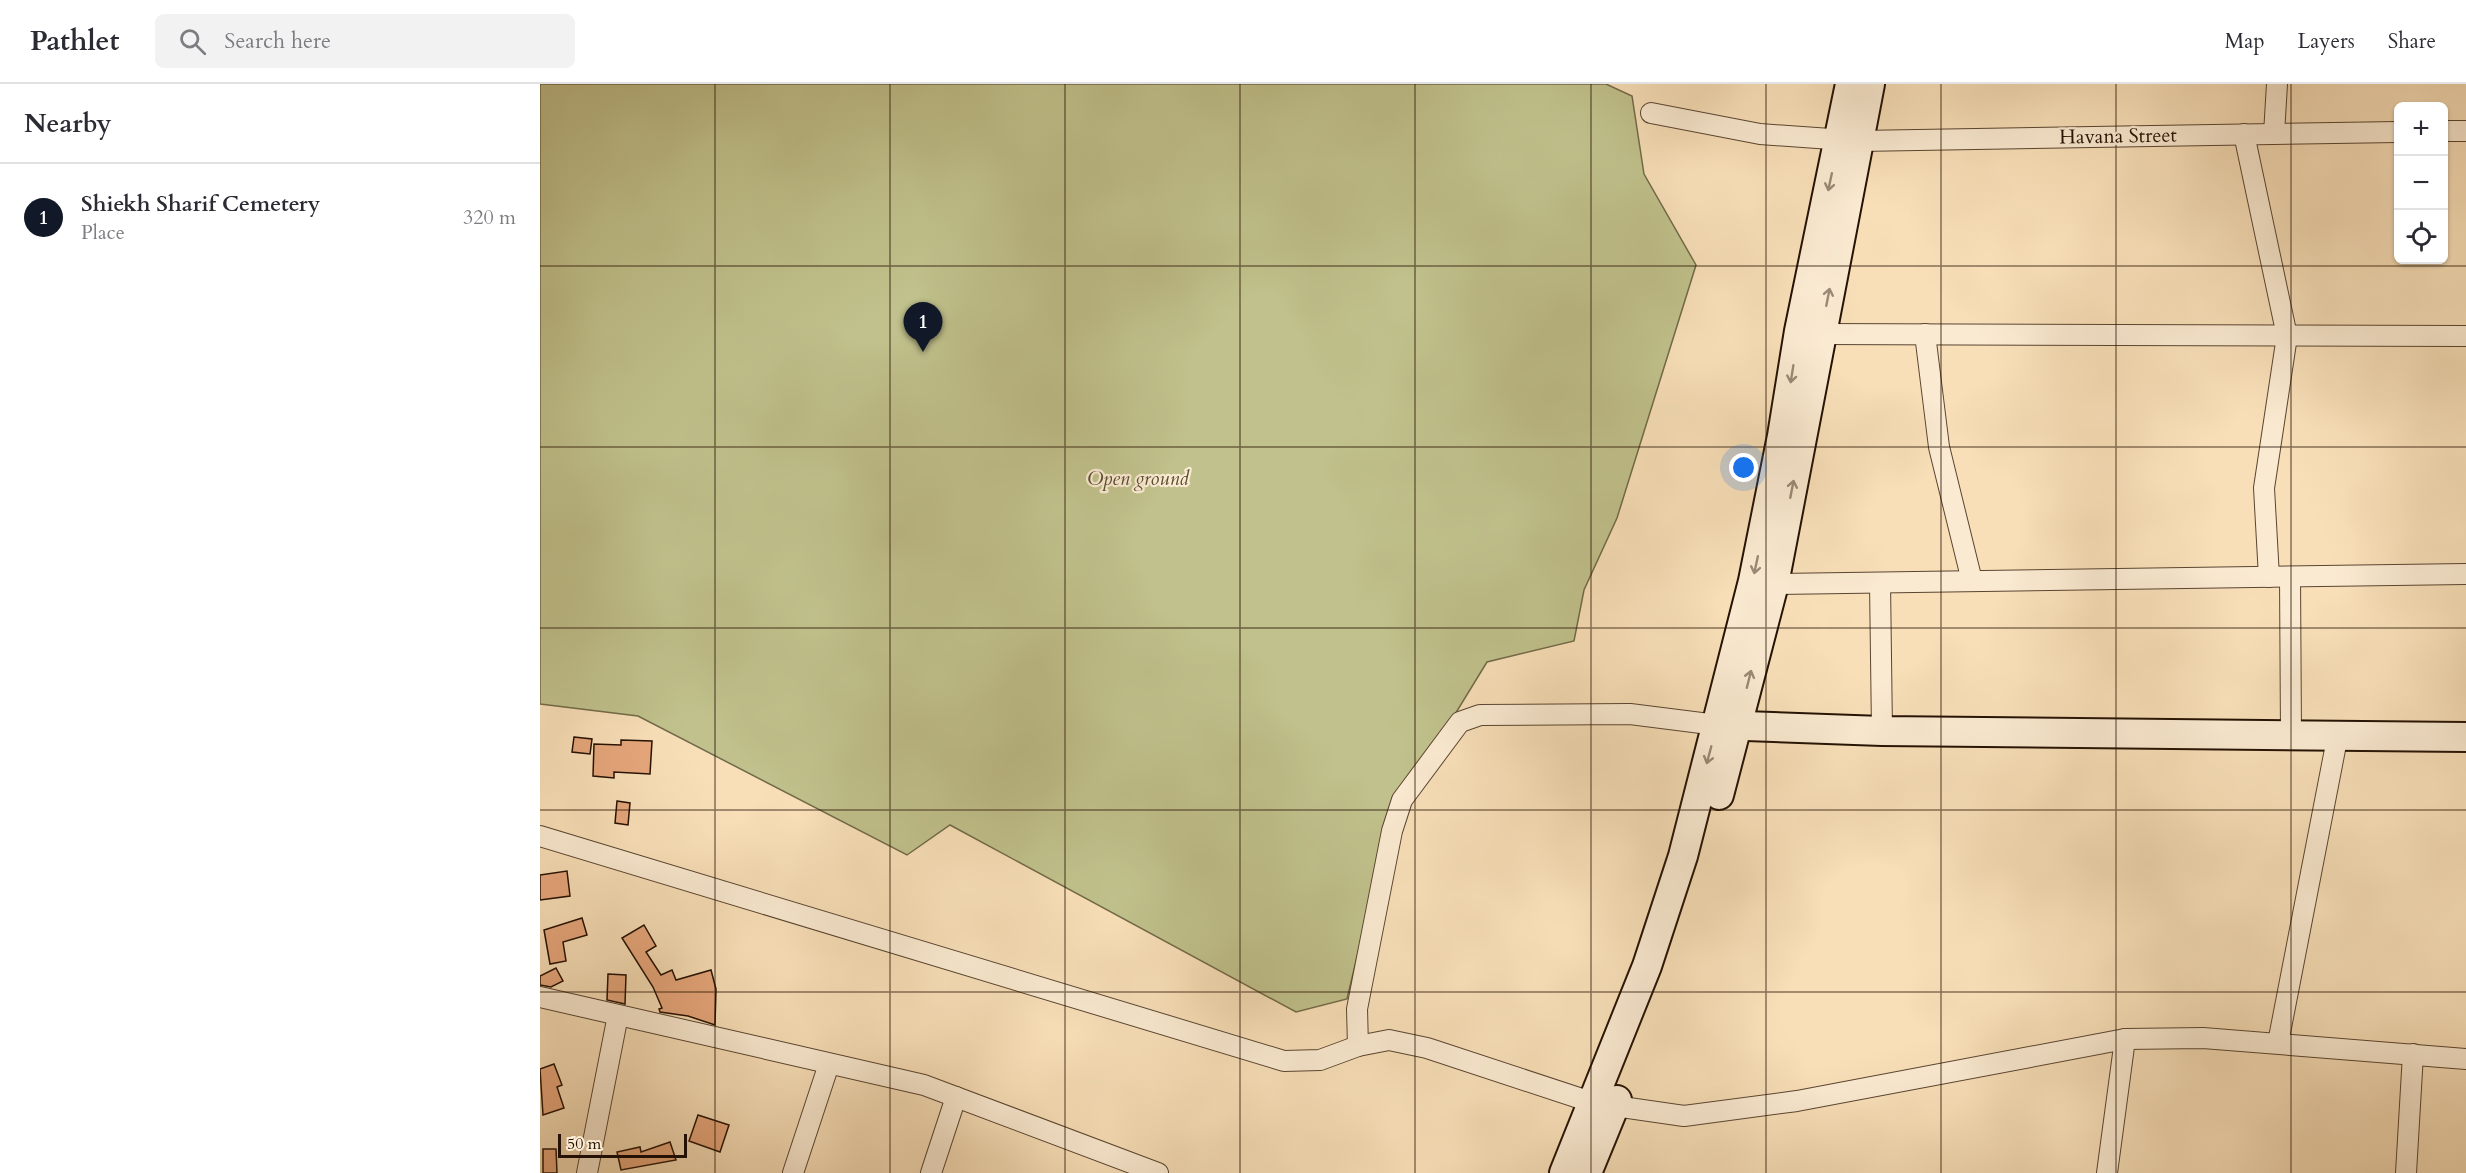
<!DOCTYPE html>
<meta charset="utf-8">
<style>
body{margin:0;font-family:Cardo,serif;background:#f2f2f3;color:#2b2b33}
.controls{position:absolute;right:18px;top:18px;display:grid;overflow:hidden;border-radius:9px;box-shadow:0 2px 4px #0004}
.controls button{width:54px;height:54px;display:grid;place-items:center;padding:0;border:0;border-bottom:2px solid #e1e1e2;background:#fff;color:#2b2b33;font:30px sans-serif}
.scale{position:absolute;left:18px;bottom:15px;width:129px;box-sizing:border-box;padding-left:6px;border:3px solid #251204;border-top:0;font-size:16px;line-height:21px;white-space:nowrap;color:#251204;-webkit-text-stroke:4px #faead1;paint-order:stroke}
.you{position:absolute;left:1204px;top:384px;width:21px;height:21px;margin:-15px;border:4px solid #fff;border-radius:50%;background:#1a73e8;box-shadow:0 0 0 9px #1a73e833}
.badge{display:grid;place-items:center;width:39px;height:39px;border-radius:50%;background:#111827;color:#fff;font-size:20px;font-weight:700}
.pin{position:absolute;translate:-50% -50px;filter:drop-shadow(0 2px 3px #0008)}
.pin::after{content:'';position:absolute;top:32px;width:21px;height:18px;background:inherit;clip-path:polygon(0 0,100% 0,50% 100%)}
.list{margin:0;padding:0;list-style:none}
h2{display:flex;justify-content:space-between;align-items:center;height:78px;margin:0;padding:0 24px;font-size:26px}
h2 small{font-size:20px;font-weight:400;color:#7c7c81}
.list li{display:grid;grid-template-columns:39px 1fr auto;gap:18px;align-items:center;box-sizing:border-box;height:108px;padding:0 24px;border-top:2px solid #e1e1e2}
.list b{display:block;font-size:22px;white-space:nowrap}
.list p{margin:0;font-size:20px;white-space:nowrap;color:#7c7c81}
.list em{font-size:20px;font-style:normal;color:#7c7c81}
.icon{flex:none;width:33px;height:33px;fill:none;stroke:currentColor;stroke-width:2;stroke-linecap:round;stroke-linejoin:round}
.map{position:relative;flex:none;width:1926px;height:1089px;overflow:hidden}
header{display:flex;align-items:center;gap:36px;box-sizing:border-box;height:84px;padding:0 30px;background:#fff;border-bottom:2px solid #e1e1e2}
header strong{font-size:28px}
nav{display:flex;gap:33px;margin-inline-start:auto;font-size:21px}
.search{width:420px;height:54px;background:#f2f2f3;display:flex;align-items:center;gap:15px;box-sizing:border-box;padding:0 21px;border-radius:9px;color:#7c7c81;font-size:22px}
main{display:flex}
aside{flex:1;background:#fff}
.map>svg:first-child{display:block}
.green{fill:#c0c18c;stroke:#726a48;stroke-width:1.5}
.building{fill:#e6a77c;stroke:#251204;stroke-width:1.5}
.lines{fill:none;stroke-linecap:round;stroke-linejoin:round}
.street-casing{stroke:#5a4531;stroke-width:22}
.secondary-casing{stroke:#251204;stroke-width:32}
.street{stroke:#faead1;stroke-width:20}
.secondary{stroke:#faead1;stroke-width:28}
.oneway{stroke:#9a8975}
.grid{fill:none;stroke:#251204;stroke-width:1.5;stroke-opacity:0.55}
.labels{text-anchor:middle;dominant-baseline:central;stroke-width:4.5;stroke-linejoin:round;paint-order:stroke}
.street-label{font-size:20px;fill:#251204;stroke:#faead1}
.park-label{font-size:20px;font-style:italic;fill:#5b4f34;stroke:#faead1}
</style>
<header>
<strong>Pathlet</strong>
<div class="search"><svg class="icon" aria-label="search" viewBox="0 0 24 24"><circle cx="10" cy="10" r="6"/><path d="M15 15l6 6"/></svg>Search here</div>
<nav><a>Map</a><a>Layers</a><a>Share</a></nav>
</header>
<main>
<aside>
<h2>Nearby<small></small></h2>
<ul class="list">
<li><span class="badge">1</span><div><b>Shiekh Sharif Cemetery</b><p>Place</p></div><em>320 m</em></li>
</ul>
</aside>
<div class="map">
<svg width="1926" height="1089" viewBox="0 0 1926 1089">
<rect width="100%" height="100%" fill="#f8dfb8"/>
<filter id="stains"><feTurbulence type="fractalNoise" baseFrequency=".00333" numOctaves="4"/><feColorMatrix values="0 0 0 0 .2 0 0 0 0 .09 0 0 0 0 .02 0 0 0 .5 -.17"/></filter>
<radialGradient id="worn" r=".72"><stop offset=".6" stop-color="#630" stop-opacity="0"/><stop offset="1" stop-color="#630" stop-opacity=".3"/></radialGradient>
<path class="green" d="M0,0H1066L1092,12L1104,90L1156,181L1077,434L1044,506L1034,557L947,578L849,738L807,915L756,928L410,741L367,771L98,632L0,620Z"/>
<g class="building">
<path d="M34,653L52,655L50,670L32,668Z"/>
<path d="M81,656L112,657L110,690L74,688V694L53,692L54,660L81,661Z"/>
<path d="M77,717L90,719L88,741L75,739Z"/>
<path d="M27,787L30,812L0,816V791Z"/>
<path d="M42,834L47,851L23,858L26,877L10,880L4,846Z"/>
<path d="M104,841L116,862L106,868L121,891L132,886L136,896L171,886L176,905L175,941L148,932L120,928L119,925L122,924L113,903L82,854Z"/>
<path d="M16,884L23,897L11,903L0,901V892Z"/>
<path d="M68,890L86,891L85,920L67,916Z"/>
<path d="M14,980L22,1001L17,1003L24,1024L3,1031L0,985Z"/>
<path d="M158,1031L189,1041L180,1068L149,1057Z"/>
<path d="M130,1058L136,1076L81,1086L77,1068L100,1063L101,1068Z"/>
<path d="M3,1065H16L17,1089H3Z"/>
</g>
<g class="lines">
<g class="street-casing">
<g id="street">
<path d="M1111,29L1220,50L1319,57L1858,48"/>
<path d="M1904,47H1926"/>
<path d="M1704,50L1747,252L1724,404L1729,493"/>
<path d="M1734,50L1737,0"/>
<path d="M1280,250L1926,252"/>
<path d="M1385,250L1399,363L1432,497"/>
<path d="M1750,493L1751,651"/>
<path d="M1340,499L1342,647"/>
<path d="M1234,500L1926,490"/>
<path d="M0,752L744,977L780,976L818,962L849,956L887,964L1054,1019L1144,1032L1257,1017L1585,955L1663,954L1926,975"/>
<path d="M0,913L384,1001L618,1089"/>
<path d="M1738,959L1798,650"/>
<path d="M818,962L817,925L852,747L862,716L920,638L940,631L1090,630L1177,641"/>
<path d="M47,1089L78,931"/>
<path d="M253,1089L289,980"/>
<path d="M391,1089L416,1013"/>
<path d="M1567,1089L1585,955"/>
<path d="M1866,1089L1873,970"/>
</g>
</g>
<g class="secondary-casing">
<g id="secondary">
<path d="M1178,641L1342,647L1926,653"/>
<path d="M1179,711L1234,500L1330,0"/>
<path d="M1024,1089L1107,882L1143,772L1213,497L1242,352L1259,247L1310,0"/>
<path d="M1047,1089L1077,1016"/>
</g>
</g>
<use href="#street" class="street"/>
<use href="#secondary" class="secondary"/>
</g>
<defs><path id="oneway-shaft" d="M-6 0H5M1.5-3L5.5 0L1.5 3" fill="none" stroke-width="1.6" stroke-linecap="round" stroke-linejoin="round" transform="scale(1.5)"/></defs>
<g class="oneway">
<use href="#oneway-shaft" transform="translate(1290 98) rotate(102)"/>
<use href="#oneway-shaft" transform="translate(1288 213) rotate(-79)"/>
<use href="#oneway-shaft" transform="translate(1252 290) rotate(99)"/>
<use href="#oneway-shaft" transform="translate(1252 405) rotate(-79)"/>
<use href="#oneway-shaft" transform="translate(1216 481) rotate(102)"/>
<use href="#oneway-shaft" transform="translate(1209 595) rotate(-76)"/>
<use href="#oneway-shaft" transform="translate(1169 671) rotate(105)"/>
</g>
<path class="grid" d="M175,0V1089M350,0V1089M525,0V1089M700,0V1089M875,0V1089M1051,0V1089M1226,0V1089M1401,0V1089M1576,0V1089M1751,0V1089M0,182H1926M0,363H1926M0,544H1926M0,726H1926M0,908H1926"/>
<g class="labels">
<g class="street-label">
<text transform="translate(1578 52) rotate(-1)">Havana Street</text>
</g>
<g class="park-label">
<text x="598" y="394">Open ground</text>
</g>
</g>
<rect width="100%" height="100%" filter="url(#stains)"/>
<rect width="100%" height="100%" fill="url(#worn)"/>
</svg>
<div class="controls">
<button>+</button>
<button>−</button>
<button><svg class="icon" aria-label="locate" viewBox="0 0 24 24"><circle cx="12" cy="12" r="6"/><path d="M12 2v4M12 18v4M2 12h4M18 12h4"/></svg></button>
</div>
<div class="scale">50 m</div>
<div class="you"></div>
<div class="pin badge" style="left:383px;top:268px">1</div>
</div>
</main>
